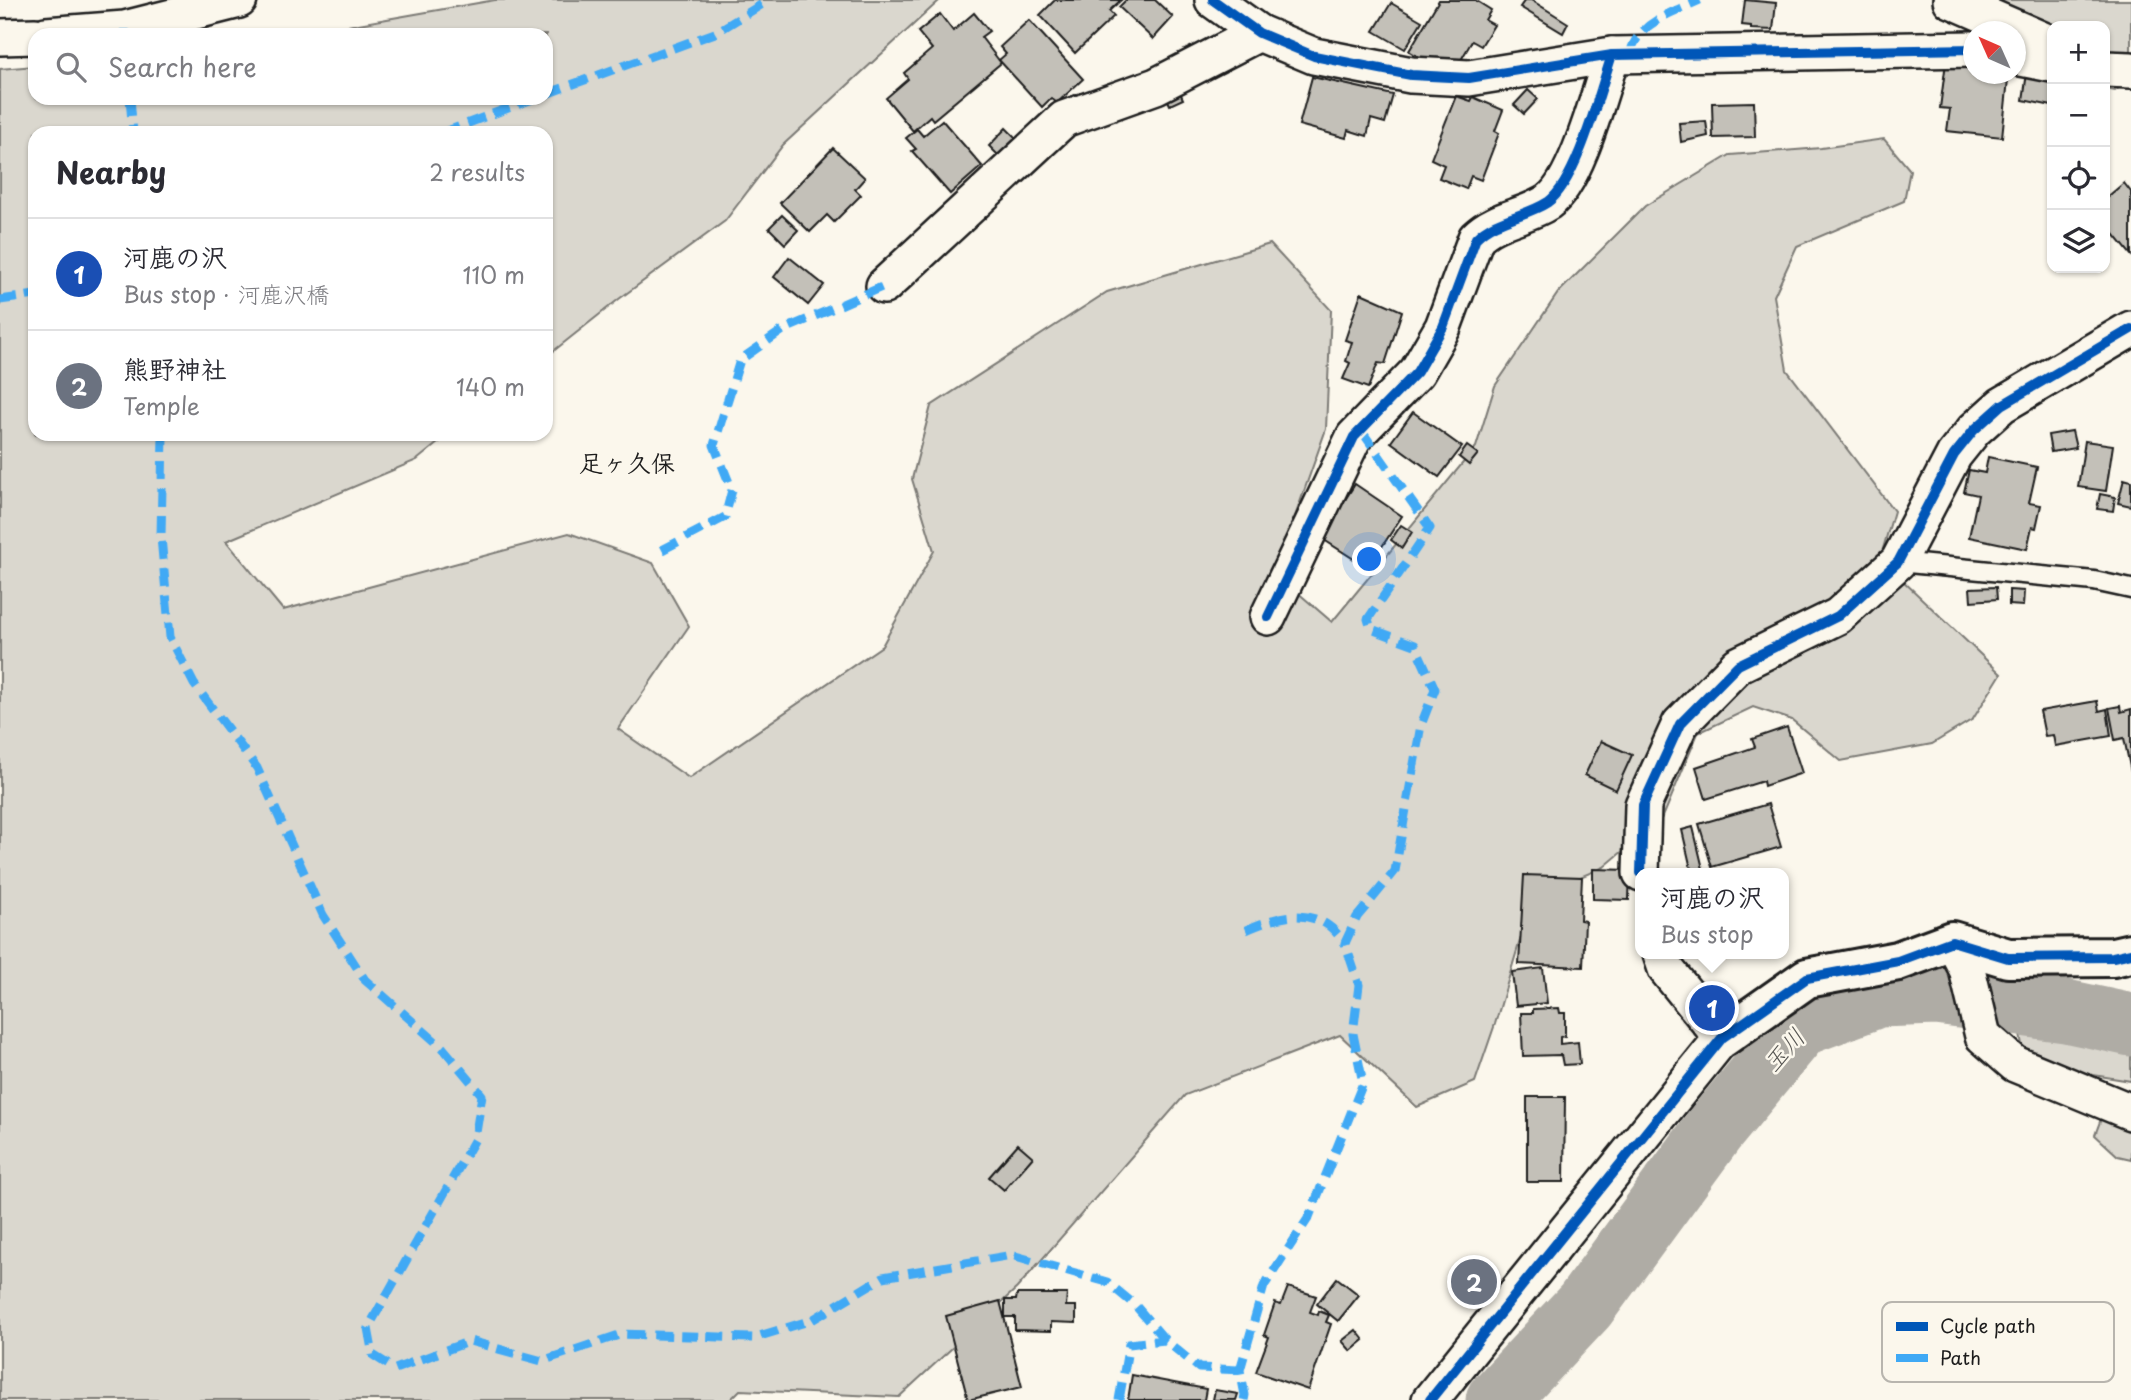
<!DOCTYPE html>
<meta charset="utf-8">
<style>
body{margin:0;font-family:"Playpen Sans","Klee One",sans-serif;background:#f2f2f3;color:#2b2b33}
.controls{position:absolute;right:21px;top:21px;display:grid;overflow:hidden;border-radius:14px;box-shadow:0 2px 5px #0004}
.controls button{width:63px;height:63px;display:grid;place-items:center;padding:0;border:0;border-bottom:2px solid #e1e1e2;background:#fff;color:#2b2b33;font:35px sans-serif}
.compass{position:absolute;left:1963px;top:21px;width:63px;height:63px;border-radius:50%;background:#fff;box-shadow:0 2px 5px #0004;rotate:315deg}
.you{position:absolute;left:1370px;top:560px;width:24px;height:24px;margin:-18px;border:5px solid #fff;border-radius:50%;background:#1a73e8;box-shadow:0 0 0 10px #1a73e833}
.badge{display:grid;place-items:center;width:46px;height:46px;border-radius:50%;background:#b45309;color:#fff;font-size:23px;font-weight:700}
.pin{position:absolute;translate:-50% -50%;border:4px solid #fff;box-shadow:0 2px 7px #0006}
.popup{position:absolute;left:1635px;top:868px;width:154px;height:91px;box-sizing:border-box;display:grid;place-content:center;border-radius:14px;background:#fff;filter:drop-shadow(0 2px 5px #0005);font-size:23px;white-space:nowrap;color:#7c7c81}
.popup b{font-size:26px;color:#2b2b33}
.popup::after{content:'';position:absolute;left:50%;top:100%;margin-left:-14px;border:14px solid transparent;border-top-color:#fff}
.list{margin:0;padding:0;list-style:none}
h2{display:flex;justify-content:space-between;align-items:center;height:91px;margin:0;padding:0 28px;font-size:30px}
h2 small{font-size:23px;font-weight:400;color:#7c7c81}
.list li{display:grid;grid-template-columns:46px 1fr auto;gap:21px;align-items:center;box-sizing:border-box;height:112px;padding:0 28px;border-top:2px solid #e1e1e2}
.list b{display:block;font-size:26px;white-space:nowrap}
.list p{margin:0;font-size:23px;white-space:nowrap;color:#7c7c81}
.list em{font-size:23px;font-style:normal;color:#7c7c81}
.icon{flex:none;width:38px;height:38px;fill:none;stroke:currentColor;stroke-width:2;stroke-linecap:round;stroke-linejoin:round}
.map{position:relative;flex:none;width:2131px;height:1400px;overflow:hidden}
.search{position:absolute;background:#fff;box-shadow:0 2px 5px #0004;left:28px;top:28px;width:525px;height:77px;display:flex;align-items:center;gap:18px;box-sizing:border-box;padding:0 24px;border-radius:21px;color:#7c7c81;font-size:26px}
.panel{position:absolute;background:#fff;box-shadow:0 2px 5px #0004;left:28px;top:126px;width:525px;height:315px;border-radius:21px}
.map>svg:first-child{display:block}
.green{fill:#dad7ce;stroke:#7b7a75;stroke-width:2}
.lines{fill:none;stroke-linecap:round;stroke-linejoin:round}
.river{stroke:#afaca5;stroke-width:63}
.building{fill:#c3c0b8;stroke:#1c1c1c;stroke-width:2}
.lane-casing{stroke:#1c1c1c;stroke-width:23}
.street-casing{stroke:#1c1c1c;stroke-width:40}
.secondary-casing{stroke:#1c1c1c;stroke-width:44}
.lane{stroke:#fbf7ec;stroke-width:18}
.street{stroke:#fbf7ec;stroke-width:35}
.secondary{stroke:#fbf7ec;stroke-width:38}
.quiet{stroke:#3fa9f5;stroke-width:9;stroke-dasharray:18 9;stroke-linecap:butt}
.cycleway-casing{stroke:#fbf7ec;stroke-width:15}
.cycleway{stroke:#0057b8;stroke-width:10}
.labels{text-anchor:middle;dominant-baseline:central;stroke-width:5;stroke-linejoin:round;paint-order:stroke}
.neighbourhood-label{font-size:24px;font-weight:bold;fill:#1c1c1c;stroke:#fbf7ec}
.water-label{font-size:24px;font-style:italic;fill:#575653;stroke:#fbf7ec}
.key{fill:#fbf7ec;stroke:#b8b5ae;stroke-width:2}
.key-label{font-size:19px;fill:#1c1c1c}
</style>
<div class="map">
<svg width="2131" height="1400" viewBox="0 0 2131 1400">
<rect width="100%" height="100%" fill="#fbf7ec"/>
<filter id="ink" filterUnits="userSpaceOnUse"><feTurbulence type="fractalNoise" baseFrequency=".0143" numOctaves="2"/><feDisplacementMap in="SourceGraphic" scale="14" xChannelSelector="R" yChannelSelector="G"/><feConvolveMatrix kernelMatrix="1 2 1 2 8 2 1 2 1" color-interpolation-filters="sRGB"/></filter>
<g filter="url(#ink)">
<g class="green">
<path d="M495,0H940L783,145L725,221L619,299L546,357V133H35V434H449L417,460L226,541L283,610L569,533L653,563L689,626L618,729L689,778L882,646L934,551L912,479L931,406L1107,292L1270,244L1331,310L1326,429L1275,573L1332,622L1476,447L1495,386L1558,293L1645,206L1730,155L1821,148L1884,139L1910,170L1904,201L1797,246L1774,296L1787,370L1894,511L1880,559L2001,674L1973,719L1932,744L1841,761L1792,720L1753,707L1698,733L1663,817L1604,867L1533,897L1495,1024L1475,1082L1417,1107L1340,1035L1185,1095L1017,1288L899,1397L740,1390L730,1400H0V69L35,66V98H546V35H296Z"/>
<path d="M1964,0H2131V79L2115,91L2105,89V26H2052L2016,32L1976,31Z"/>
<path d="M2045,1012L2131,1031V1081L2087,1074L2050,1073L2024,1057L2019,1028Z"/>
<path d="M2131,1097V1159L2118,1156L2095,1135L2101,1119Z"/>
</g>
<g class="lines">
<path class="river" d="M1497,1400L1585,1306L1714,1130L1801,1025L1878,996L1937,994L2066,1011L2131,1025"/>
</g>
<g class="building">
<path d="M1055,0H1121L1109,11L1114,16L1075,53L1040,15Z"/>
<path d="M1126,0H1155L1173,17L1153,39L1119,7Z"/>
<path d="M1439,0H1475L1491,10L1485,20L1494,25L1481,46L1472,41L1458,65H1448L1437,58L1433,65L1409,51Z"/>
<path d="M1525,0H1531L1568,23L1563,33L1520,7Z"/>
<path d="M1745,0L1776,3L1773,30L1751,29V26L1742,25Z"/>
<path d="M1391,3L1422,21L1405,49L1374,31Z"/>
<path d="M974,13L989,31L981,37L1001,63L933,120L930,116L913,131L886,98L908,79L904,73L932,49L918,32L940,14L953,31Z"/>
<path d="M1029,20L1083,79L1057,103L1051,98L1042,107L999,60L1006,54L1000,47Z"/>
<path d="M1946,62L1974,65V74H1994L1993,78L2008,79L2002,137L1947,131L1950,109L1940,108Z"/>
<path d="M2027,73L2052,78V106L2023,100Z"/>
<path d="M1312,77L1393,95L1385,123L1371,119L1367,136L1348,130L1346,138L1299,125Z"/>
<path d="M1178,88L1183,99L1170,105L1165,94Z"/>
<path d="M1528,90L1538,99L1524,114L1514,105Z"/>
<path d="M1456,96L1471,101L1473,97L1503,110L1495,131L1499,133L1481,180L1471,176L1466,189L1439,178L1444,165L1431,159Z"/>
<path d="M1754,102L1755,137L1713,138L1712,103Z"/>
<path d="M942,120L982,166L950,194L912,151L916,149L906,138L917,129L923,136Z"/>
<path d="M1706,121L1708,136L1681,142L1679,123Z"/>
<path d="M1006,128L1020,142L1003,160L989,146Z"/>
<path d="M833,148L865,178L855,189L861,195L834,222L827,215L810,232L780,203Z"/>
<path d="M2124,183L2131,192V255L2105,223V199Z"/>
<path d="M782,215L798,230L785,244L769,228Z"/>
<path d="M789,257L824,285L808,305L774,277Z"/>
<path d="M1361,293L1402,311L1385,364L1378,363L1368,388L1343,379L1350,363L1346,361L1352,342L1345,340Z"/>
<path d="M1413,412L1462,447L1439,477L1391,442Z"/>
<path d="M2072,431L2076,448L2051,452L2048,435Z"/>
<path d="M2085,441L2113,445L2106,491L2078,487Z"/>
<path d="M1467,446L1478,454L1469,465L1459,457Z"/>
<path d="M1988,457L2037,467L2029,503L2041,505L2036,528L2032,527L2027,549L1969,537L1978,495L1964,492L1969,470L1985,473Z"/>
<path d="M2124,479L2131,481V506L2118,503Z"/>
<path d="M1355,484L1402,516L1368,568L1321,538Z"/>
<path d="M2100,494L2115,497L2113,511L2097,509Z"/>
<path d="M1401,525L1412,532L1402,548L1391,540Z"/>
<path d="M1996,587L1997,599L1971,601L1970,588Z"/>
<path d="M2009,590L2024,591L2023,606L2009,605Z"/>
<path d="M2097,701L2099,711L2107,709L2111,736L2055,746L2053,735L2045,736L2040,711Z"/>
<path d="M2120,706L2121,712L2131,709V772L2124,738L2115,740L2109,708Z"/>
<path d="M1787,727L1802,773L1764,786L1763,781L1706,799L1696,767L1755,747L1752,739Z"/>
<path d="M1601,741L1632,755L1616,790L1585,775Z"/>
<path d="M1768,804L1781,847L1712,867L1699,824Z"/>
<path d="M1693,827L1704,873H1692L1682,830Z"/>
<path d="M1593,869L1630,870L1629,900L1593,899Z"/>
<path d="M1524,875L1582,877L1580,920L1585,921L1583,967L1519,964Z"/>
<path d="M1543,968L1547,1003L1516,1006L1512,972Z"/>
<path d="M1559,1008L1560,1013H1565V1036L1560,1037V1044L1578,1042L1580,1064L1563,1065L1561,1055L1523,1056L1521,1013H1533V1009Z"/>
<path d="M1527,1097H1565L1564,1182H1527Z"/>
<path d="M1018,1144L1033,1157L1004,1190L989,1177Z"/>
<path d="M1337,1278L1359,1295L1338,1321L1317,1304Z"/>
<path d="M1288,1287L1316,1296L1310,1312L1318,1315L1319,1311L1329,1315L1326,1322L1331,1324L1308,1390L1256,1372L1269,1337L1264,1335L1275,1303L1281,1305Z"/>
<path d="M1017,1294H1067L1066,1306H1076V1323L1051,1322V1331L1015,1330V1317H1005V1300H1016Z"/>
<path d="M1000,1301L1022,1387L968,1400L946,1316Z"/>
<path d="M1356,1330L1364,1340L1351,1351L1342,1341Z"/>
<path d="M1132,1375L1206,1389L1204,1400H1128Z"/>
<path d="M1215,1390L1238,1394L1236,1400H1213Z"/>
</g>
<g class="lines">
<g class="lane-casing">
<path id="lane" d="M1898,562L2094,581L2131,589"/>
</g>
<g class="street-casing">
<g id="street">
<path d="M1213,0L1259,33L1314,56L1411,75L1469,78L1612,55L1974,49"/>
<path d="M1951,0L2052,44"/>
<path d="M46,35L125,29L239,0"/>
<path d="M0,37L35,36"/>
<path d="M2016,57L2052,64"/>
<path d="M2105,69L2131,70"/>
<path d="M884,286L1064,119L1156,86L1259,33"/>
<path d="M1268,617L1354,437L1417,372L1443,327L1476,238C1496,218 1525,217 1548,202C1577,182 1600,90 1612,55"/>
<path d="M1641,873L1643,805L1680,724L1738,665L1838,616L1898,562L1954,455L1974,430L2002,405L2131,329"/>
<path d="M1952,941L1967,969L1983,1036L2015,1064L2131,1112"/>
<path d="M1430,1400L1722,1038L1666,969L1661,954"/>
</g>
</g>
<g class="secondary-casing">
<path id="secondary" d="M1722,1038L1807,978L1898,961L1952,941L2008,958L2113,957L2131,953"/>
</g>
<use href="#lane" class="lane"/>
<use href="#street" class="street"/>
<use href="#secondary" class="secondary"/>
<g class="quiet">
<path d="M125,29V35"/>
<path d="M1630,54C1638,22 1672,13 1700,0"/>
<path d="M546,94L715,33L769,0"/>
<path d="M130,98L133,133"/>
<path d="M442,133L535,98"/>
<path d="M0,300L35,295"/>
<path d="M163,434L161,537L170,637L194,684L257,768L323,915L365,980L443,1048L482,1095L475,1139L368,1328L373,1355L395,1369L470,1341L542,1361L622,1334L753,1338L812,1320L883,1277L1012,1255L1107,1282L1135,1305L1165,1340L1199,1368L1240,1370"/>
<path d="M662,550L725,517L732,490L714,445L740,360L783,330L884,286"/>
<path d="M1246,930C1272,919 1299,908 1326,924C1333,928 1340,937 1345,943"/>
<path d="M1119,1400L1129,1344L1165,1340"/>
<path d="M1244,1400L1245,1395L1240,1370L1264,1286L1309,1217L1363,1083L1353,1034L1359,985L1345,943L1357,917L1395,871L1421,725L1435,689L1415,645L1371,629L1368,619L1430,528L1361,430"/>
</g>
<g class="cycleway-casing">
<g id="cycleway">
<path d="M1213,0L1259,33L1314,56L1411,75L1469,78L1612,55L1974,49"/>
<path d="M1268,617L1354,437L1417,372L1443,327L1476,238C1496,218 1525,217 1548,202C1577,182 1600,90 1612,55"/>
<path d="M1641,873L1643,805L1680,724L1738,665L1838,616L1898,562L1954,455L1974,430L2002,405L2131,329"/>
<path d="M1430,1400L1722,1038L1807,978L1898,961L1952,941L2008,958L2113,957L2131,953"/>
</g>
</g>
<use href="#cycleway" class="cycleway"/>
</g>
</g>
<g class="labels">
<g class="neighbourhood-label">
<text x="627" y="462">足ヶ久保</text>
</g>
<g class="water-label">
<text transform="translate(1783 1049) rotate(-48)">玉川</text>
</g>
</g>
<rect x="1882" y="1302" width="232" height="80" rx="10" class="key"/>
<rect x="1896" y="1322" width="32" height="9" fill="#0057b8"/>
<rect x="1896" y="1354" width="32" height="8" fill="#3fa9f5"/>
<g class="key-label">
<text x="1940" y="1333">Cycle path</text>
<text x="1940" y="1365">Path</text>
</g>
</svg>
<div class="controls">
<button>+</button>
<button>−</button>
<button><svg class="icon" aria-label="locate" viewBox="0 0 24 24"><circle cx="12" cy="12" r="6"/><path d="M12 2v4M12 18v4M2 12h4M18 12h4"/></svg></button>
<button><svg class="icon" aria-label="layers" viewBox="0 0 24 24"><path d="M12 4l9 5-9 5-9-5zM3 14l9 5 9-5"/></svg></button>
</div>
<svg class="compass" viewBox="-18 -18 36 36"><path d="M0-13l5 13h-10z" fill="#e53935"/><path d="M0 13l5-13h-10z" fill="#7c7c81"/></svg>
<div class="you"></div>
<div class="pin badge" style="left:1712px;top:1008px;background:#1a4fb4">1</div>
<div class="popup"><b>河鹿の沢</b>Bus stop</div>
<div class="pin badge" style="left:1474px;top:1282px;background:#6b7280">2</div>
<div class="search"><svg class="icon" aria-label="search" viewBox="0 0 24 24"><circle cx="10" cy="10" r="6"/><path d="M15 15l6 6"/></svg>Search here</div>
<section class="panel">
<h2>Nearby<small>2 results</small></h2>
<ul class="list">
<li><span class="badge" style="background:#1a4fb4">1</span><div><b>河鹿の沢</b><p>Bus stop · 河鹿沢橋</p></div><em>110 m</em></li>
<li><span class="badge" style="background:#6b7280">2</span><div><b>熊野神社</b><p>Temple</p></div><em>140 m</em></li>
</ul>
</section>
</div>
